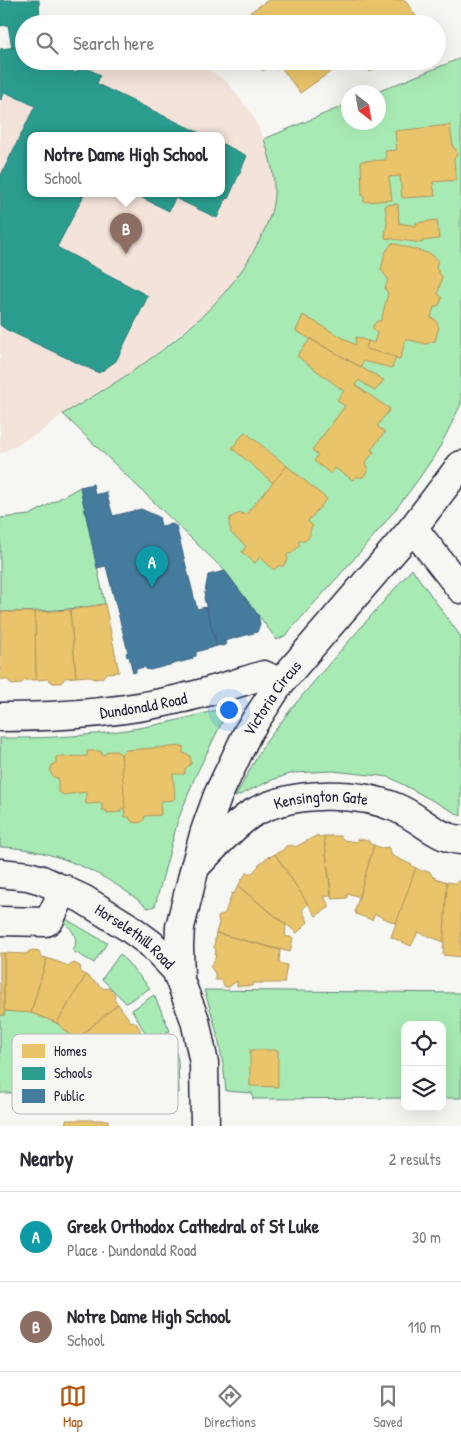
<!DOCTYPE html>
<meta charset="utf-8">
<style>
body{margin:0;font-family:"Patrick Hand",sans-serif;background:#f2f2f3;color:#2b2b33}
.controls{position:absolute;right:15px;bottom:15px;display:grid;overflow:hidden;border-radius:10px;box-shadow:0 5px 20px #0002}
.controls button{width:45px;height:45px;display:grid;place-items:center;padding:0;border:0;border-bottom:1px solid #e1e1e2;background:#fff;color:#2b2b33;font:25px sans-serif}
.compass{position:absolute;left:341px;top:85px;width:45px;height:45px;border-radius:50%;background:#fff;box-shadow:0 5px 20px #0002;rotate:149deg}
.you{position:absolute;left:228px;top:709px;width:18px;height:18px;margin:-12px;border:4px solid #fff;border-radius:50%;background:#1a73e8;box-shadow:0 0 0 8px #1a73e833}
.badge{display:grid;place-items:center;width:32px;height:32px;border-radius:50%;background:#b45309;color:#fff;font-size:16px;font-weight:700}
.pin{position:absolute;translate:-50% -41px;filter:drop-shadow(0 1px 2px #0008)}
.pin::after{content:'';position:absolute;top:26px;width:18px;height:15px;background:inherit;clip-path:polygon(0 0,100% 0,50% 100%)}
.popup{position:absolute;left:27px;top:132px;width:198px;height:65px;box-sizing:border-box;display:grid;place-content:center;border-radius:10px;background:#fff;filter:drop-shadow(0 1px 4px #0005);font-size:16px;white-space:nowrap;color:#7c7c81}
.popup b{font-size:19px;color:#2b2b33}
.popup::after{content:'';position:absolute;left:50%;top:100%;margin-left:-10px;border:10px solid transparent;border-top-color:#fff}
.list{margin:0;padding:0;list-style:none}
h2{display:flex;justify-content:space-between;align-items:center;height:65px;margin:0;padding:0 20px;font-size:21px}
h2 small{font-size:16px;font-weight:400;color:#7c7c81}
.list li{display:grid;grid-template-columns:32px 1fr auto;gap:15px;align-items:center;box-sizing:border-box;height:90px;padding:0 20px;border-top:1px solid #e1e1e2}
.list b{display:block;font-size:19px;white-space:nowrap}
.list p{margin:0;font-size:16px;white-space:nowrap;color:#7c7c81}
.list em{font-size:16px;font-style:normal;color:#7c7c81}
.icon{flex:none;width:28px;height:28px;fill:none;stroke:currentColor;stroke-width:2;stroke-linecap:round;stroke-linejoin:round}
.map{position:relative;flex:none;width:461px;height:1126px;overflow:hidden}
.search{position:absolute;background:#fff;box-shadow:0 5px 20px #0002;left:15px;right:15px;top:15px;height:55px;display:flex;align-items:center;gap:12px;box-sizing:border-box;padding:0 18px;border-radius:28px;color:#7c7c81;font-size:19px}
.sheet{height:245px;background:#fff}
nav{display:flex;justify-content:space-around;align-items:center;box-sizing:border-box;height:70px;border-top:1px solid #e1e1e2;background:#fff;font-size:14px;color:#7c7c81}
nav a{display:grid;justify-items:center;gap:2px}
nav .on{color:#b45309}
.map>svg:first-child{display:block}
.built{fill:#f3e3da;fill-rule:evenodd}
.green{fill:#a8eab4;stroke:#658678}
.homes{fill:#e9c46a;stroke:#ad935c}
.schools{fill:#2a9d8f;stroke:#287876}
.public{fill:#457b9d;stroke:#3a6080}
.lines{fill:none;stroke-linecap:round;stroke-linejoin:round}
.minor-casing{stroke:#22223b;stroke-width:31}
.minor{stroke:#f6f6f2;stroke-width:28}
.labels{text-anchor:middle;dominant-baseline:central;stroke-width:5;stroke-linejoin:round;paint-order:stroke}
.street-label{font-size:16px;fill:#22223b;stroke:#f6f6f2}
.key{fill:#f6f6f2;stroke:#b6b6bb;stroke-width:1}
.key-label{font-size:14px;fill:#22223b}
</style>
<div class="map">
<svg width="461" height="1126" viewBox="0 0 461 1126">
<rect width="100%" height="100%" fill="#f6f6f2"/>
<filter id="ink" filterUnits="userSpaceOnUse"><feTurbulence type="fractalNoise" baseFrequency=".02" numOctaves="2"/><feDisplacementMap in="SourceGraphic" scale="10" xChannelSelector="R" yChannelSelector="G"/><feConvolveMatrix kernelMatrix="1 2 1 2 8 2 1 2 1" color-interpolation-filters="sRGB"/></filter>
<g filter="url(#ink)">
<path class="built" d="M0,49L24,61L197,62L226,81L250,111L264,139L268,150L273,172L274,195L272,209L265,229L246,266L226,292L206,312L142,365L63,414L40,432L0,454ZM31,135H221V193H31Z"/>
<g class="green">
<path d="M461,58V404C452,422 444,441 433,458C391,522 336,578 286,635L277,640L225,571L63,414C136,372 223,317 260,239C267,225 273,211 274,195C275,176 270,157 264,139L348,104V122H378V92H377Z"/>
<path d="M80,487L105,604C69,610 36,612 0,612V518L30,515Z"/>
<path d="M412,569L461,637V816L389,777L333,771L293,773L272,780L235,797L263,746L291,709L328,665Z"/>
<path d="M219,709L224,711V718L195,777L178,820L155,906L148,908C108,874 53,848 0,847V738C76,739 147,731 219,709Z"/>
<path d="M64,918L107,943L94,963L73,951C80,938 72,929 62,920Z"/>
<path d="M120,954L150,988L126,1003L102,979Z"/>
<path d="M204,990L461,993V1098H442V1025H405V1098L253,1099L252,1093L226,1091C223,1055 216,1025 204,990Z"/>
<path d="M154,995L170,1031L149,1039L132,1010Z"/>
<path d="M4,1011C14,1012 27,1010 36,1013C70,1025 85,1050 94,1083L159,1075L152,1048L173,1040L178,1061L179,1093H0V1015H4Z"/>
</g>
<g class="homes">
<path d="M268,0H405L421,24H241L239,20Z"/>
<path d="M257,61H327L333,70L300,93L281,67L276,70L273,65L263,71Z"/>
<path d="M362,61H386L370,72Z"/>
<path d="M450,125L453,147L456,149L457,155L454,159L456,180L433,182L435,196L402,198L400,176L389,177L392,200L364,202V196H362L361,161L386,160L385,151L397,150L395,131Z"/>
<path d="M398,204L399,223L416,226V223L437,220L439,239L422,241V243L385,238L387,221L385,205Z"/>
<path d="M392,243L431,254L438,260L436,268L442,277L438,293L442,298L441,301L439,305L434,307L431,318L435,319L439,327L435,341L426,344L406,339L400,359L366,349L368,341L374,343L377,333L374,330L373,326L377,321H381L388,293L385,289L388,279L381,270L385,253Z"/>
<path d="M303,315L355,345L356,337L368,341L366,349L396,357L392,368L363,361L361,367L296,331Z"/>
<path d="M310,339L384,380L375,391L359,380L355,385L390,409L377,426L385,432L371,450L374,452L365,463L368,470L363,477H356L353,480L335,468L331,474L314,461L318,455L312,450L345,406L337,400L344,391L297,356Z"/>
<path d="M245,432L287,466L273,483L232,448Z"/>
<path d="M287,466L327,499L308,521L313,526L310,530V536L305,541H299L298,543L300,545L291,554L290,553L287,555L288,560L283,566H278L274,570L260,557L255,563L242,552L246,546L230,532L231,530L229,525L230,518L235,515L241,513L245,515Z"/>
<path d="M105,604L119,672L106,673L102,678L94,679L89,676L76,677L70,610Z"/>
<path d="M70,610L76,677L65,678L61,683H53L48,679L36,680L35,612Z"/>
<path d="M1,612H35L36,680H25L20,684L12,685L8,680L0,679Z"/>
<path d="M183,746V753L189,755L191,759V764L185,769V774H173L175,798L173,800L160,801L161,815L145,816L144,820L140,823L132,822L129,817H125L121,754L126,750Z"/>
<path d="M87,751H101L102,755L105,754L108,751H116L121,754L125,808L121,809V812L107,813L106,810H102V803L86,804V792L63,795L58,791V778L53,777L50,771L52,765L56,763V757L87,756Z"/>
<path d="M318,835L319,837L324,836L331,896L324,897L330,907L316,916L275,854L283,850L286,846L292,845L295,847Z"/>
<path d="M324,836H340L344,840L356,842L357,839L369,841V843L374,845L360,897L347,893V898L332,899Z"/>
<path d="M374,845L381,848L388,847L391,852V855L412,865V866L416,868L397,924L375,914L372,920L356,914L355,911Z"/>
<path d="M275,854L308,904L302,910L308,922L297,933L238,886L246,873H252L259,866L258,865L269,856L270,857Z"/>
<path d="M416,868L421,871H429L433,877L447,882L444,942L418,932L411,946L391,937Z"/>
<path d="M460,880H461V957L443,955L447,882L455,883Z"/>
<path d="M238,886L286,925L285,936L293,938L290,952L216,933L219,923L218,917L225,913L232,893L234,894Z"/>
<path d="M216,933L280,950L279,963L287,965L284,983H253V986H237V981L229,987H226L224,986L221,980H215V973L210,966L215,959L216,949L214,948Z"/>
<path d="M32,950L39,951L41,957L47,958L31,1013L4,1011V953L27,954L28,952Z"/>
<rect x="0" y="953" width="4" height="62"/>
<path d="M47,958L69,966L74,963L80,966L81,973L86,975L57,1023L31,1013Z"/>
<path d="M86,975L104,989L106,988L110,989L115,994L114,1000L118,1004L76,1040L57,1023Z"/>
<path d="M118,1004L131,1022L133,1021L136,1023L140,1029V1033L138,1034L139,1037L88,1062L76,1040Z"/>
<path d="M139,1037L147,1057H149L152,1060L154,1067L153,1071H151L152,1077L94,1083L88,1062Z"/>
<path d="M250,1050H278V1087L250,1086Z"/>
<path d="M66,1120H108V1126H65Z"/>
</g>
<g class="schools">
<path d="M0,0H39L40,24H24V46L12,48L8,25L0,26Z"/>
<path d="M24,46V61H51L76,73L81,65L100,75L97,84L204,135H31V193H85L57,247L148,296L116,361L99,373L7,330L0,325V177L35,106L5,92L1,100L0,99V49Z"/>
<path d="M221,143L247,156L228,199L226,198L217,218L175,198L169,211L132,193H221Z"/>
</g>
<g class="public">
<path d="M93,484L95,495L106,492L113,516L141,509L159,517L161,526L172,524L176,526L197,609L206,607L217,646L196,652V656L192,657L193,659L150,670L146,669L145,667L136,669V672L133,673L129,656L127,657L126,653L128,652L106,566L97,568L80,487Z"/>
<path d="M225,571L258,615L260,624L257,632L225,641L226,645L221,646V645L217,646L204,598L208,575Z"/>
</g>
<g class="lines">
<g class="minor-casing">
<g id="minor">
<path d="M413,528L461,589"/>
<path id="s1" d="M0,717C62,717 122,713 183,698C210,692 237,683 264,675L280,683"/>
<path id="s2" d="M195,867C211,851 234,824 253,813C292,791 357,791 397,808C419,817 436,838 461,840"/>
<path id="s3" d="M0,873L28,876L42,880L83,899L128,927L151,944L176,970L195,1020L204,1063L205,1126"/>
<path d="M0,921L46,922L50,919L64,889"/>
<path id="s4" d="M180,978L179,946L180,927L195,867L205,831L218,795L248,732L280,683L413,528L461,465"/>
</g>
</g>
<use href="#minor" class="minor"/>
</g>
</g>
<g class="labels">
<g class="street-label">
<text stroke="none"><textPath href="#s4" startOffset="300">Victoria Circus</textPath></text>
<text stroke="none"><textPath href="#s1" startOffset="144">Dundonald Road</textPath></text>
<text stroke="none"><textPath href="#s2" startOffset="150">Kensington Gate</textPath></text>
<text stroke="none"><textPath href="#s3" startOffset="152">Horselethill Road</textPath></text>
</g>
</g>
<rect x="12" y="1034" width="166" height="80" rx="8" class="key"/>
<rect x="22" y="1044" width="23" height="14" fill="#e9c46a"/>
<rect x="22" y="1067" width="23" height="13" fill="#2a9d8f"/>
<rect x="22" y="1089" width="23" height="14" fill="#457b9d"/>
<g class="key-label">
<text x="54" y="1056">Homes</text>
<text x="54" y="1078">Schools</text>
<text x="54" y="1101">Public</text>
</g>
</svg>
<div class="controls">
<button><svg class="icon" aria-label="locate" viewBox="0 0 24 24"><circle cx="12" cy="12" r="6"/><path d="M12 2v4M12 18v4M2 12h4M18 12h4"/></svg></button>
<button><svg class="icon" aria-label="layers" viewBox="0 0 24 24"><path d="M12 4l9 5-9 5-9-5zM3 14l9 5 9-5"/></svg></button>
</div>
<svg class="compass" viewBox="-18 -18 36 36"><path d="M0-13l5 13h-10z" fill="#e53935"/><path d="M0 13l5-13h-10z" fill="#7c7c81"/></svg>
<div class="you"></div>
<div class="pin badge" style="left:152px;top:587px;background:#0f9aa8">A</div>
<div class="pin badge" style="left:126px;top:254px;background:#8d6e63">B</div>
<div class="popup"><b>Notre Dame High School</b>School</div>
<div class="search"><svg class="icon" aria-label="search" viewBox="0 0 24 24"><circle cx="10" cy="10" r="6"/><path d="M15 15l6 6"/></svg>Search here</div>
</div>
<section class="sheet">
<h2>Nearby<small>2 results</small></h2>
<ul class="list">
<li><span class="badge" style="background:#0f9aa8">A</span><div><b>Greek Orthodox Cathedral of St Luke</b><p>Place · Dundonald Road</p></div><em>30 m</em></li>
<li><span class="badge" style="background:#8d6e63">B</span><div><b>Notre Dame High School</b><p>School</p></div><em>110 m</em></li>
</ul>
</section>
<nav>
<a class="on"><svg class="icon" aria-label="map" viewBox="0 0 24 24"><path d="M3 6l6-2 6 2 6-2v14l-6 2-6-2-6 2zM9 4v14M15 6v14"/></svg>Map</a>
<a><svg class="icon" aria-label="directions" viewBox="0 0 24 24"><path d="M12 3l9 9-9 9-9-9zM9 14v-3h6M13 9l2 2-2 2"/></svg>Directions</a>
<a><svg class="icon" aria-label="saved" viewBox="0 0 24 24"><path d="M7 4h10v16l-5-4-5 4z"/></svg>Saved</a>
</nav>
